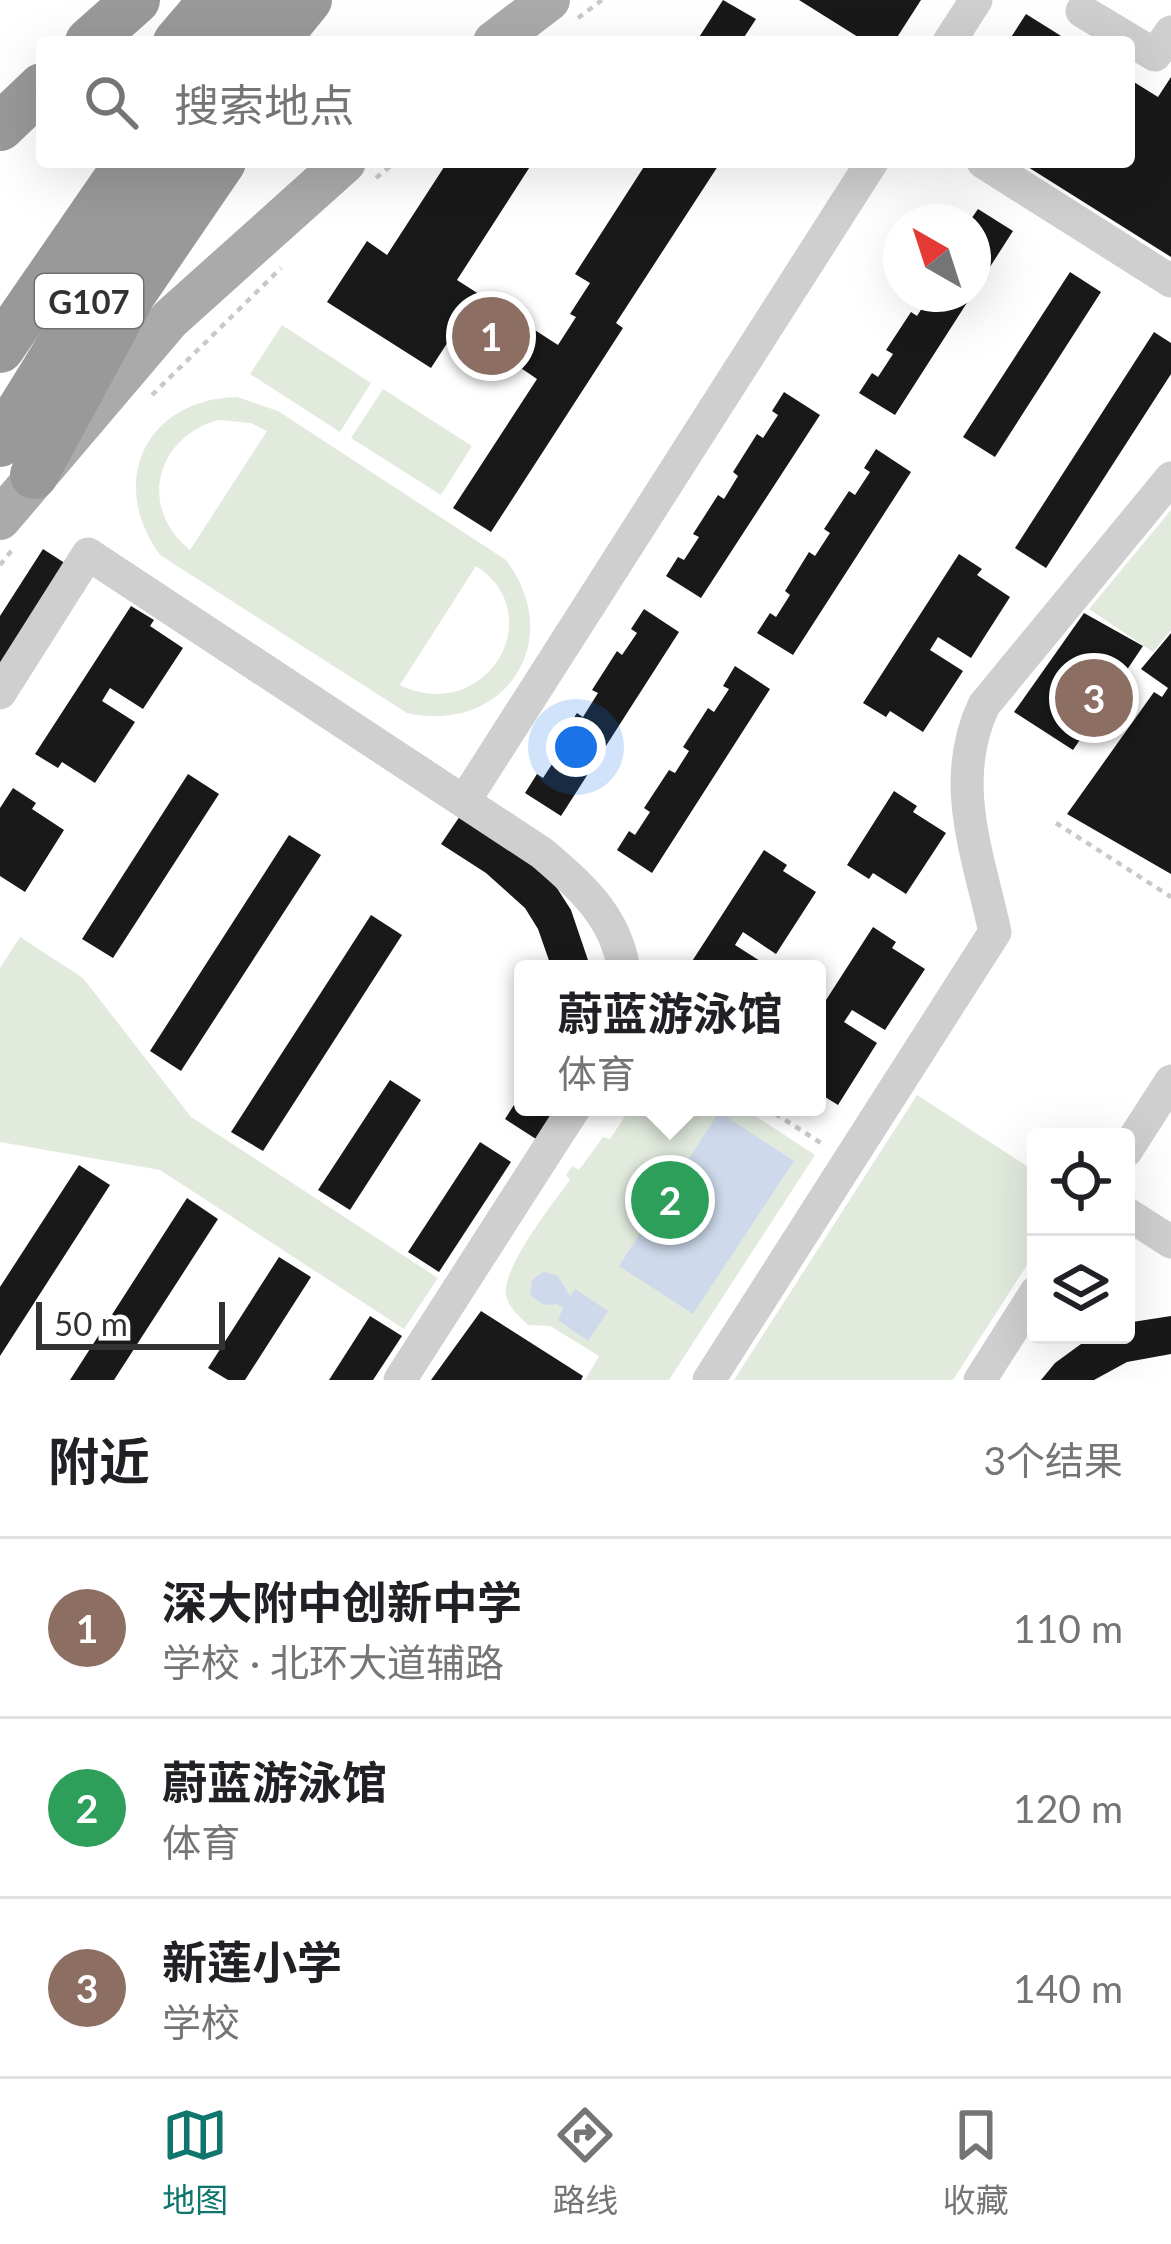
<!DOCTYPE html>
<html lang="zh">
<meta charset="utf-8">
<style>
body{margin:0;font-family:Lato,"Noto Sans SC",sans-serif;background:#f2f2f2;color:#202124}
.controls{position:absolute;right:36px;bottom:36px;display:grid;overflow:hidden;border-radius:12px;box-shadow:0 12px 48px #0002}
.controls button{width:108px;height:108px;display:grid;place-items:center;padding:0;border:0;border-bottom:3px solid #e0e0e0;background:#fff;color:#202124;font:60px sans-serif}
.compass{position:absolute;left:883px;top:204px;width:108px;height:108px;border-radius:50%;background:#fff;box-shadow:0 12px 48px #0002;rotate:321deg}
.scale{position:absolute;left:36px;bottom:30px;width:189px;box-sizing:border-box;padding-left:12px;border:6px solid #323232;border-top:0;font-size:33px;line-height:42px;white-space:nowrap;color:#323232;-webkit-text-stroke:9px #fff;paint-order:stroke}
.you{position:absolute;left:576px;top:747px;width:42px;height:42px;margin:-30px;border:9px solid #fff;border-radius:50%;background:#1a73e8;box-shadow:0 0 0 18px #1a73e833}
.badge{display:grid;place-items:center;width:78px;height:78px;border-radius:50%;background:#0f766e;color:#fff;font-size:39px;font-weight:700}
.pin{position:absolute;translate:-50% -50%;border:6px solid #fff;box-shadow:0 3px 12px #0006}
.popup{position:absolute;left:514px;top:960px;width:312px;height:156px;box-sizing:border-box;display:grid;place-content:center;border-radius:12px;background:#fff;filter:drop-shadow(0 3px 9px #0005);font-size:39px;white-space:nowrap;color:#757577}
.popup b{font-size:45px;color:#202124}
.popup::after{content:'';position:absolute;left:50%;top:100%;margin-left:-24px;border:24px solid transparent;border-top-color:#fff}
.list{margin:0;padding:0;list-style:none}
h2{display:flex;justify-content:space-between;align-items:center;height:156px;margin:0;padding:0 48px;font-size:51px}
h2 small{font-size:39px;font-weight:400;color:#757577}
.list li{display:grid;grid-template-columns:78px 1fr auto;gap:36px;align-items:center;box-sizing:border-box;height:180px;padding:0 48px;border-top:3px solid #e0e0e0}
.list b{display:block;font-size:45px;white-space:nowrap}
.list p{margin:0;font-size:39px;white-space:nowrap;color:#757577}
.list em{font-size:39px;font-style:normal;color:#757577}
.icon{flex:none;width:66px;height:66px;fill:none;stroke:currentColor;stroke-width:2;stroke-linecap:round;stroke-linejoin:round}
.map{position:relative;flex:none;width:1171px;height:1380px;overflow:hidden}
.search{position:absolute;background:#fff;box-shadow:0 12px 48px #0002;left:36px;right:36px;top:36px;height:132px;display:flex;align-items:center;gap:30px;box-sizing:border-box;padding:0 42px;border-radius:12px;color:#757577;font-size:45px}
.sheet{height:696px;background:#fff}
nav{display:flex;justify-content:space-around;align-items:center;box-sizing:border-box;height:168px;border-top:3px solid #e0e0e0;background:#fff;font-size:33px;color:#757577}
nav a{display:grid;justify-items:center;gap:6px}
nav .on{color:#0f766e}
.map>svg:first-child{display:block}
.green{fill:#e2eade;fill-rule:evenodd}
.water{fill:#cedaec}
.building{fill:#191919}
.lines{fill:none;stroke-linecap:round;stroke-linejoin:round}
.path{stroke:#c9c9c9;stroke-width:4.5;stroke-dasharray:6 6;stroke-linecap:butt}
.minor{stroke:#cfcfcf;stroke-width:33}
.major{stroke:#aaa;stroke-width:42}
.highway{stroke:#999;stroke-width:48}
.labels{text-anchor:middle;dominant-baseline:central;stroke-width:12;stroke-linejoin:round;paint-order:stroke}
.shield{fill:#fff;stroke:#707070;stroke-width:3}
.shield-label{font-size:33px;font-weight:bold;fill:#323232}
</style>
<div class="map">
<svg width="1171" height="1380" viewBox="0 0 1171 1380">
<rect width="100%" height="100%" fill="#fff"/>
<g class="green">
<path d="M282,325L371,383L340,432L250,374Z"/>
<path d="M383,389L472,446L441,495L351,438Z"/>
<path d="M237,397L278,411L506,560C567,640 505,735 407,713L160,555C107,482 146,399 237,397ZM218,420L251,423L267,431L190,550C138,508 155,438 218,420ZM476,566C552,615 485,726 400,685Z"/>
<path d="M1171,510V630L1153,652L1089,609Z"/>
<path d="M20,937L83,978L191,1117L438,1278L404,1329L160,1170L0,1142V968Z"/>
<path d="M917,1095L1036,1172V1251L953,1380H734Z"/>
<path d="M631,1107H742L815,1155L669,1380H585L599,1356L550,1326L528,1325C519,1316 508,1307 506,1295C502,1267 553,1203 570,1180L566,1175L572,1166L579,1170L603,1137L610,1139Z"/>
</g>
<g class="water">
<path d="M719,1112L794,1161L693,1314L619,1266Z"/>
<path d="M543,1272L557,1275L570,1296L575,1289L608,1311L588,1341L558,1320L563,1308L557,1304L544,1305L530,1295L532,1280Z"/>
</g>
<g class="building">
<path d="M723,0L756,19L741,42H696Z"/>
<path d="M799,0H921L894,42H866Z"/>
<path d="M1026,14L1058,34L1070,42H1008Z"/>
<path d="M1171,77V257L1020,162H1129V79L1158,97Z"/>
<path d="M459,162H533L457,280L558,345L576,317L570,314L590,283L575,274L647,162H712L718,166L616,323L623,328L491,532L453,508L537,379L515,364L526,347L468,311L431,368L327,302L367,241L387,255L446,164L454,168Z"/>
<path d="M978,209L1013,231L895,415L859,393L872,373L878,377L893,354L886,350L911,312L917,316L931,294H973V222H969Z"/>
<path d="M1070,272L1101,292L995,457L963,437Z"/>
<path d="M1154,332L1171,343V374L1046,568L1015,548Z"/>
<path d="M784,392L820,415L701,598L666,576L678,557L684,560L699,537L693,534L718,495L724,499L738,476L733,472L757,434L763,438L778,415L772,411Z"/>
<path d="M876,449L911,472L793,655L757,633L770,613L776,617L790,595L785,591L809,552L815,556L830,533L824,529L849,491L855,495L870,472L864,468Z"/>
<path d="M43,549L74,569L0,685V616Z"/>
<path d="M959,554L982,569L977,575L1010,597L971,658L938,637L930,650L963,671L923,732L890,711L886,717L863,703Z"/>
<path d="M131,606L154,620L150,626L183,648L143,709L110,688L102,701L135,722L95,783L62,762L58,768L35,754Z"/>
<path d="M644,609L679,632L561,816L525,793L537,774L543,778L558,755L552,751L577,713L583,717L598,693L592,690L617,651L622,655L637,633L631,629Z"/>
<path d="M1084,613L1143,646L1073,750L1014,712Z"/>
<path d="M1171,633V874L1067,814L1154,692L1162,697L1168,688L1141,669Z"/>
<path d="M735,666L770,689L652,873L617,850L629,831L635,835L650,812L644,808L669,770L675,773L689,751L683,747L708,708L714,712L729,689L723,686Z"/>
<path d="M188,774L219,794L113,958L82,939Z"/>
<path d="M13,788L36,803L32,809L64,830L25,892L0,876V808Z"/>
<path d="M894,791L917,806L913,812L946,833L906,894L873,873L869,879L847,865Z"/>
<path d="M462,813L509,843L555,885L571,910L591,969H552L538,929L525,908L486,873L441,844Z"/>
<path d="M289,835L321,855L181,1071L150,1051Z"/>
<path d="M764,850L787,865L783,871L816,892L776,954L743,932L735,945L768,966L766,969H687Z"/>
<path d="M371,915L402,935L263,1151L231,1132Z"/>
<path d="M873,927L896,942L892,948L925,969L885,1030L852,1010L844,1022L877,1043L838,1105L817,1092V1014Z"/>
<path d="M390,1080L421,1100L350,1210L318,1190Z"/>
<path d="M523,1091V1107H557L536,1139L505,1119Z"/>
<path d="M480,1142L511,1162L439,1272L408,1252Z"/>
<path d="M79,1165L110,1185L0,1356V1287Z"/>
<path d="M187,1198L218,1219L114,1380H70Z"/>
<path d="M279,1257L311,1277L245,1380H228L208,1368Z"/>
<path d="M481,1311L583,1376L581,1380H431Z"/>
<path d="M370,1316L402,1336L373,1380H329Z"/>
<path d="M1171,1316V1354L1127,1362L1094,1380H1041L1055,1363L1092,1336L1126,1335V1323Z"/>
</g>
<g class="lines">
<g class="path">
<path d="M578,18L602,0"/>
<path d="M376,178L395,162"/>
<path d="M152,395L281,268"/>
<path d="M0,565L12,550"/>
<path d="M1056,823L1171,897"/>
<path d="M765,1107L824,1145"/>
</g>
<g class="minor">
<path d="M1082,11L1155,55L1171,32"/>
<path d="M949,42L976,0"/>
<path d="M983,162L1171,281"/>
<path d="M0,693L88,554L542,853C582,887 615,916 624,969"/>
<path d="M465,800L872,162"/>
<path d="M1126,1151L1171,1081"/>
<path d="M1126,1213L1171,1242"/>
<path d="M400,1380L575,1107"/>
<path d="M709,1380L995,932C978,854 948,781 984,705L1171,478"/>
<path d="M980,1380L1036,1292"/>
</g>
<g class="major">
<path d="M494,42L549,0"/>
<path d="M0,519L170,319L345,162"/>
</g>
<g class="highway">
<path d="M89,42L136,0"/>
<path d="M177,42L213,0"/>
<path d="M228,42L268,0"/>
<path d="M274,42L308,0"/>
<path d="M0,127L42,87"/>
<path d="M0,349L129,162"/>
<path d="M0,443L122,246L181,162"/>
<path d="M34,475L132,294L222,162"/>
</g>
</g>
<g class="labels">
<rect class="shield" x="35" y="274" width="108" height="54" rx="9"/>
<g class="shield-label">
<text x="89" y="301">G107</text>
</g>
</g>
</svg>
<div class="controls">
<button><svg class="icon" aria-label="locate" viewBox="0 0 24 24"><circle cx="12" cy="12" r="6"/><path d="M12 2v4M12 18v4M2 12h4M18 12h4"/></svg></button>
<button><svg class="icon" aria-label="layers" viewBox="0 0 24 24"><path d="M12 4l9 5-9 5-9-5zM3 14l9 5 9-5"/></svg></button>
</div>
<svg class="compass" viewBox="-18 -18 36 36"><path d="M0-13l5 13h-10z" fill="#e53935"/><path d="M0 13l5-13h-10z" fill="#757577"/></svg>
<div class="scale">50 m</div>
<div class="you"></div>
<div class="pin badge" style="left:491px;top:336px;background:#8d6e63">1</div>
<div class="pin badge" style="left:670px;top:1200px;background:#2e9e5b">2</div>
<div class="popup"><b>蔚蓝游泳馆</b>体育</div>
<div class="pin badge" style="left:1094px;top:698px;background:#8d6e63">3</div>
<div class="search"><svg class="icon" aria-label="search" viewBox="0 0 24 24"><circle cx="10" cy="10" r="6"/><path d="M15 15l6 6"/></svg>搜索地点</div>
</div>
<section class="sheet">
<h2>附近<small>3个结果</small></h2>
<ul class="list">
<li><span class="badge" style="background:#8d6e63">1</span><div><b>深大附中创新中学</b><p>学校 · 北环大道辅路</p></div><em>110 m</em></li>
<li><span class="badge" style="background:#2e9e5b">2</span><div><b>蔚蓝游泳馆</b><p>体育</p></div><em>120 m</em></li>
<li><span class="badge" style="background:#8d6e63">3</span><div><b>新莲小学</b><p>学校</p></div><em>140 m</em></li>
</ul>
</section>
<nav>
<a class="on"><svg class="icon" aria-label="map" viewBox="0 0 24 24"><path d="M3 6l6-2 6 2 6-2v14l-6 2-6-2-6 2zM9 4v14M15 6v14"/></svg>地图</a>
<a><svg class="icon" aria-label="directions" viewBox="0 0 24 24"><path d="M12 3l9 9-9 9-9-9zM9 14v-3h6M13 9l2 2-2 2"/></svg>路线</a>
<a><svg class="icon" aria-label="saved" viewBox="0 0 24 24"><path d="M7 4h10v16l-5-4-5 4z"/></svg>收藏</a>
</nav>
